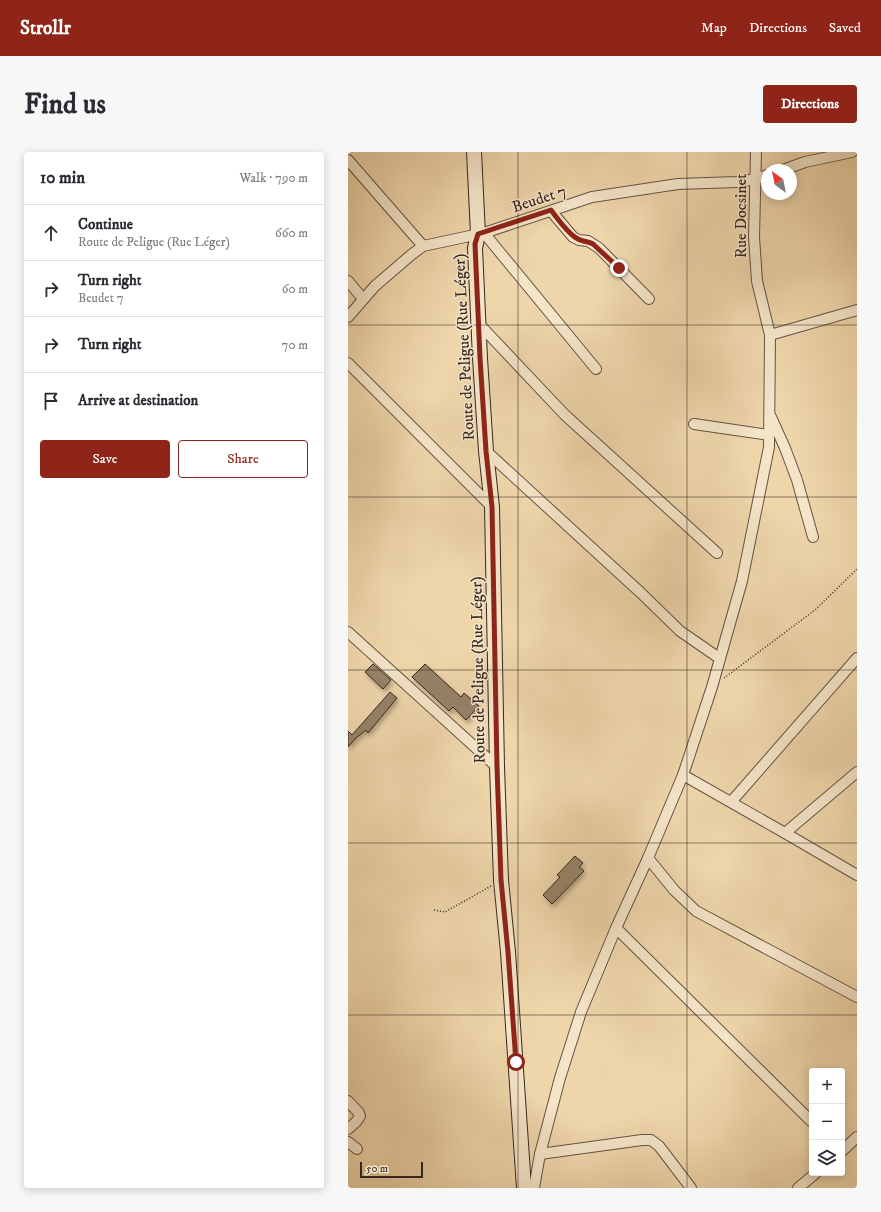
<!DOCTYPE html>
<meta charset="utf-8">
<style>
body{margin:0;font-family:"IM FELL DW Pica",serif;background:#f7f7f7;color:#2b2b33}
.controls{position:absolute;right:12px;bottom:12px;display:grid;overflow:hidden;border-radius:4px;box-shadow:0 2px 10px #0003}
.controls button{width:36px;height:36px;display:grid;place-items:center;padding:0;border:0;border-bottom:1px solid #e1e1e2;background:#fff;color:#2b2b33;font:20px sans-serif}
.compass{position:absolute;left:413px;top:12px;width:36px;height:36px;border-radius:50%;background:#fff;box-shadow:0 2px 10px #0003;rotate:327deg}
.scale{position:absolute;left:12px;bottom:10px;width:63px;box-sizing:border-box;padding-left:4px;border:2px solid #362821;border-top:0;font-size:11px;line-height:14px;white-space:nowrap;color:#362821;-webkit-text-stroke:3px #f4e4c8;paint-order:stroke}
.stop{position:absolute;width:12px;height:12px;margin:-9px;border:3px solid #8f2418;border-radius:50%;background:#fff}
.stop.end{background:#8f2418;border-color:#fff;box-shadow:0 1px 4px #0008}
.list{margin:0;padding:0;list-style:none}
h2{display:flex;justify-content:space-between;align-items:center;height:52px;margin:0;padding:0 16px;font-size:17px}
h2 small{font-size:13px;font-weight:400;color:#7c7c81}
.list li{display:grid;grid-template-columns:26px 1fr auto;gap:12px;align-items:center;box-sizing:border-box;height:56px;padding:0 16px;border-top:1px solid #e1e1e2}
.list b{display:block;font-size:15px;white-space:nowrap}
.list p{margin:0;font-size:13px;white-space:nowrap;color:#7c7c81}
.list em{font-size:13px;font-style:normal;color:#7c7c81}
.actions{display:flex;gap:8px;padding:12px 16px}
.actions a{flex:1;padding:9px 0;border:1px solid #8f2418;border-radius:4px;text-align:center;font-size:14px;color:#8f2418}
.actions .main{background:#8f2418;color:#fff}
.icon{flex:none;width:22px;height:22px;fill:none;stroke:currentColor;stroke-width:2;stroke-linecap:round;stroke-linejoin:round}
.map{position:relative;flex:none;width:509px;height:1036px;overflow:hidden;border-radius:4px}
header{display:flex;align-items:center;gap:24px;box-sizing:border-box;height:56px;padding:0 20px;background:#8f2418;color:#fff}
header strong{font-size:19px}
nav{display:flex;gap:22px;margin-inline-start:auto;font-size:14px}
.intro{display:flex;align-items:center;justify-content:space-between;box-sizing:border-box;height:96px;padding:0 24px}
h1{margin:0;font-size:28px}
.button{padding:10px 18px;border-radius:4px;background:#8f2418;color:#fff;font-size:14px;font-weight:700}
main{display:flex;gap:24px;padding:0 24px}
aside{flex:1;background:#fff;border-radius:4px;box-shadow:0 2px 10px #0003}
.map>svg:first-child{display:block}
.building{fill:#968268;stroke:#362821;filter:url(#shadow)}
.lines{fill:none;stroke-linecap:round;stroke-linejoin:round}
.street-casing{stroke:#645343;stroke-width:12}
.secondary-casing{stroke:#362821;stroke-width:16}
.path{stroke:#362821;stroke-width:1.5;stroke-dasharray:1 2;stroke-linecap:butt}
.street{stroke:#f4e4c8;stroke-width:10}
.secondary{stroke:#f4e4c8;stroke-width:14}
.route{stroke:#8f2418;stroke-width:5}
.grid{fill:none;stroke:#362821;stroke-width:1;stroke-opacity:0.55}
.labels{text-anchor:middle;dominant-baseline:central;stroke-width:3;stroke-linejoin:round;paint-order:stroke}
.street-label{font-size:16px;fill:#362821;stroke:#f4e4c8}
</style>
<header>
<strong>Strollr</strong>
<nav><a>Map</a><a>Directions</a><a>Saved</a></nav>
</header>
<div class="intro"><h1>Find us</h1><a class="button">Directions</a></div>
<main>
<aside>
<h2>10 min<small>Walk · 790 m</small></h2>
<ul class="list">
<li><svg class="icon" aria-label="ahead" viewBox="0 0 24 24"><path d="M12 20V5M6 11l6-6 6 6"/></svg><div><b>Continue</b><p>Route de Peligue (Rue Léger)</p></div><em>660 m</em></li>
<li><svg class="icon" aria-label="right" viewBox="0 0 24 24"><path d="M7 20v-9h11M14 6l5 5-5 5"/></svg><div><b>Turn right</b><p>Beudet 7</p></div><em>60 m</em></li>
<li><svg class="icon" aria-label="right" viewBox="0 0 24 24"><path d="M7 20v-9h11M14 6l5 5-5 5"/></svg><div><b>Turn right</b></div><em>70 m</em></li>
<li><svg class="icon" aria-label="arrive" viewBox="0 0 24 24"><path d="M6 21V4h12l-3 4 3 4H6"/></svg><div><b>Arrive at destination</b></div></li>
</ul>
<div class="actions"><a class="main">Save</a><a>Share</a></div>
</aside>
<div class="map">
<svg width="509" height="1036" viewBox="0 0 509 1036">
<defs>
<filter id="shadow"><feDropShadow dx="2" dy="3.5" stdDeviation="2" flood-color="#0004"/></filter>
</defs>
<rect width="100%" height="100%" fill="#eed5aa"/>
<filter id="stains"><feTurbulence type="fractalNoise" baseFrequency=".005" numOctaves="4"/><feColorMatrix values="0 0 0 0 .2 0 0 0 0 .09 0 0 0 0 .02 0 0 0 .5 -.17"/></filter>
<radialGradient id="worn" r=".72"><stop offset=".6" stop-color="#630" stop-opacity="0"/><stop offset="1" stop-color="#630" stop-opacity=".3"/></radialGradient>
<g class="building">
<path d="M25,512L43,528L35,537L17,520Z"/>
<path d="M77,512L113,545L116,541L131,554L118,568L105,555L101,559L64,525Z"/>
<path d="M42,540L49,546L20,581L18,578L8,586L0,595V579L4,583Z"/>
<path d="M227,704L235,711L231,715L236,719L204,752L195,743L212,725L209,723Z"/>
</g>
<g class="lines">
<g class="street-casing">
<g id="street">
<path d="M0,8L75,94"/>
<path d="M435,18L457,10L504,0"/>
<path d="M203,59L225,85L231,88L240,89L251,96L301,147"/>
<path d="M136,81L248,217"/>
<path d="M0,129L15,147"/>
<path d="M0,165L27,134L63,103L75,94L136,81L244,45L330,32L389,30L408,27L419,23"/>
<path d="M130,171L217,263L369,401"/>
<path d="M422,183L509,158"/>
<path d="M0,211L144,355"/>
<path d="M423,265L437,296L449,328L465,385"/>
<path d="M346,272L421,283"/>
<path d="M138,299L293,441L332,479L371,506"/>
<path d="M0,480L149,615"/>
<path d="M335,623L437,681L509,723"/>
<path d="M383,650L509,506"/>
<path d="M437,681L509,620"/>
<path d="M300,706L326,738L348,759L509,845"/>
<path d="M268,776L464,970"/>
<path d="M0,949L11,961L12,964L8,970L0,977"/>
<path d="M0,990L9,997"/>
<path d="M494,999L509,985"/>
<path d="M192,1002L294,988H303L311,994L343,1036"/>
<path d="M186,1036L192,1002L212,926L233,860L268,776L300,706L335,623L364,535L394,429L421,295L422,183L409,129L406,85L408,0"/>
<path d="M450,1036L468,1021"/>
</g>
</g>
<g class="secondary-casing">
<path id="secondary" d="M126,0L130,82L127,96L132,206L138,299L144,355L149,615L153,728L160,800L176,1036"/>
</g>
<g class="path">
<path d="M376,526L467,458L509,417"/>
<path d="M86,758L97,760L143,734"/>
</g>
<use href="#street" class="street"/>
<use href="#secondary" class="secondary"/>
</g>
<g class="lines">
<path class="route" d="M168,910L160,800L153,728L149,615L144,355L138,299L132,206L127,92L130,82L203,58C210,67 220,82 230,87C235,90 240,89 245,92L271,116"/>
</g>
<path class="grid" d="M170,0V1036M339,0V1036M0,173H509M0,345H509M0,518H509M0,691H509M0,863H509"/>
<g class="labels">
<g class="street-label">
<text transform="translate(191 47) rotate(-18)">Beudet 7</text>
<text transform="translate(393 64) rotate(-90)">Rue Docsinet</text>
<text transform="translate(116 195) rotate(-93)">Route de Peligue (Rue Léger)</text>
<text transform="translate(130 518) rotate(-91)">Route de Peligue (Rue Léger)</text>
</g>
</g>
<rect width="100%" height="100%" filter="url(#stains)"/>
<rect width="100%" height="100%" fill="url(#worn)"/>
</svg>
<div class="controls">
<button>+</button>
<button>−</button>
<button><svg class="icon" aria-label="layers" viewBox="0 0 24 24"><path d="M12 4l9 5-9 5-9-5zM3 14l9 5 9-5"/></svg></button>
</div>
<svg class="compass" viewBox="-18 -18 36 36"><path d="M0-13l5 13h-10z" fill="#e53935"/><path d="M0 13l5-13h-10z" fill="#7c7c81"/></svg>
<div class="scale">50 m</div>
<div class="stop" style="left:168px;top:910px"></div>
<div class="stop end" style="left:271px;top:116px"></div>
</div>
</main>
